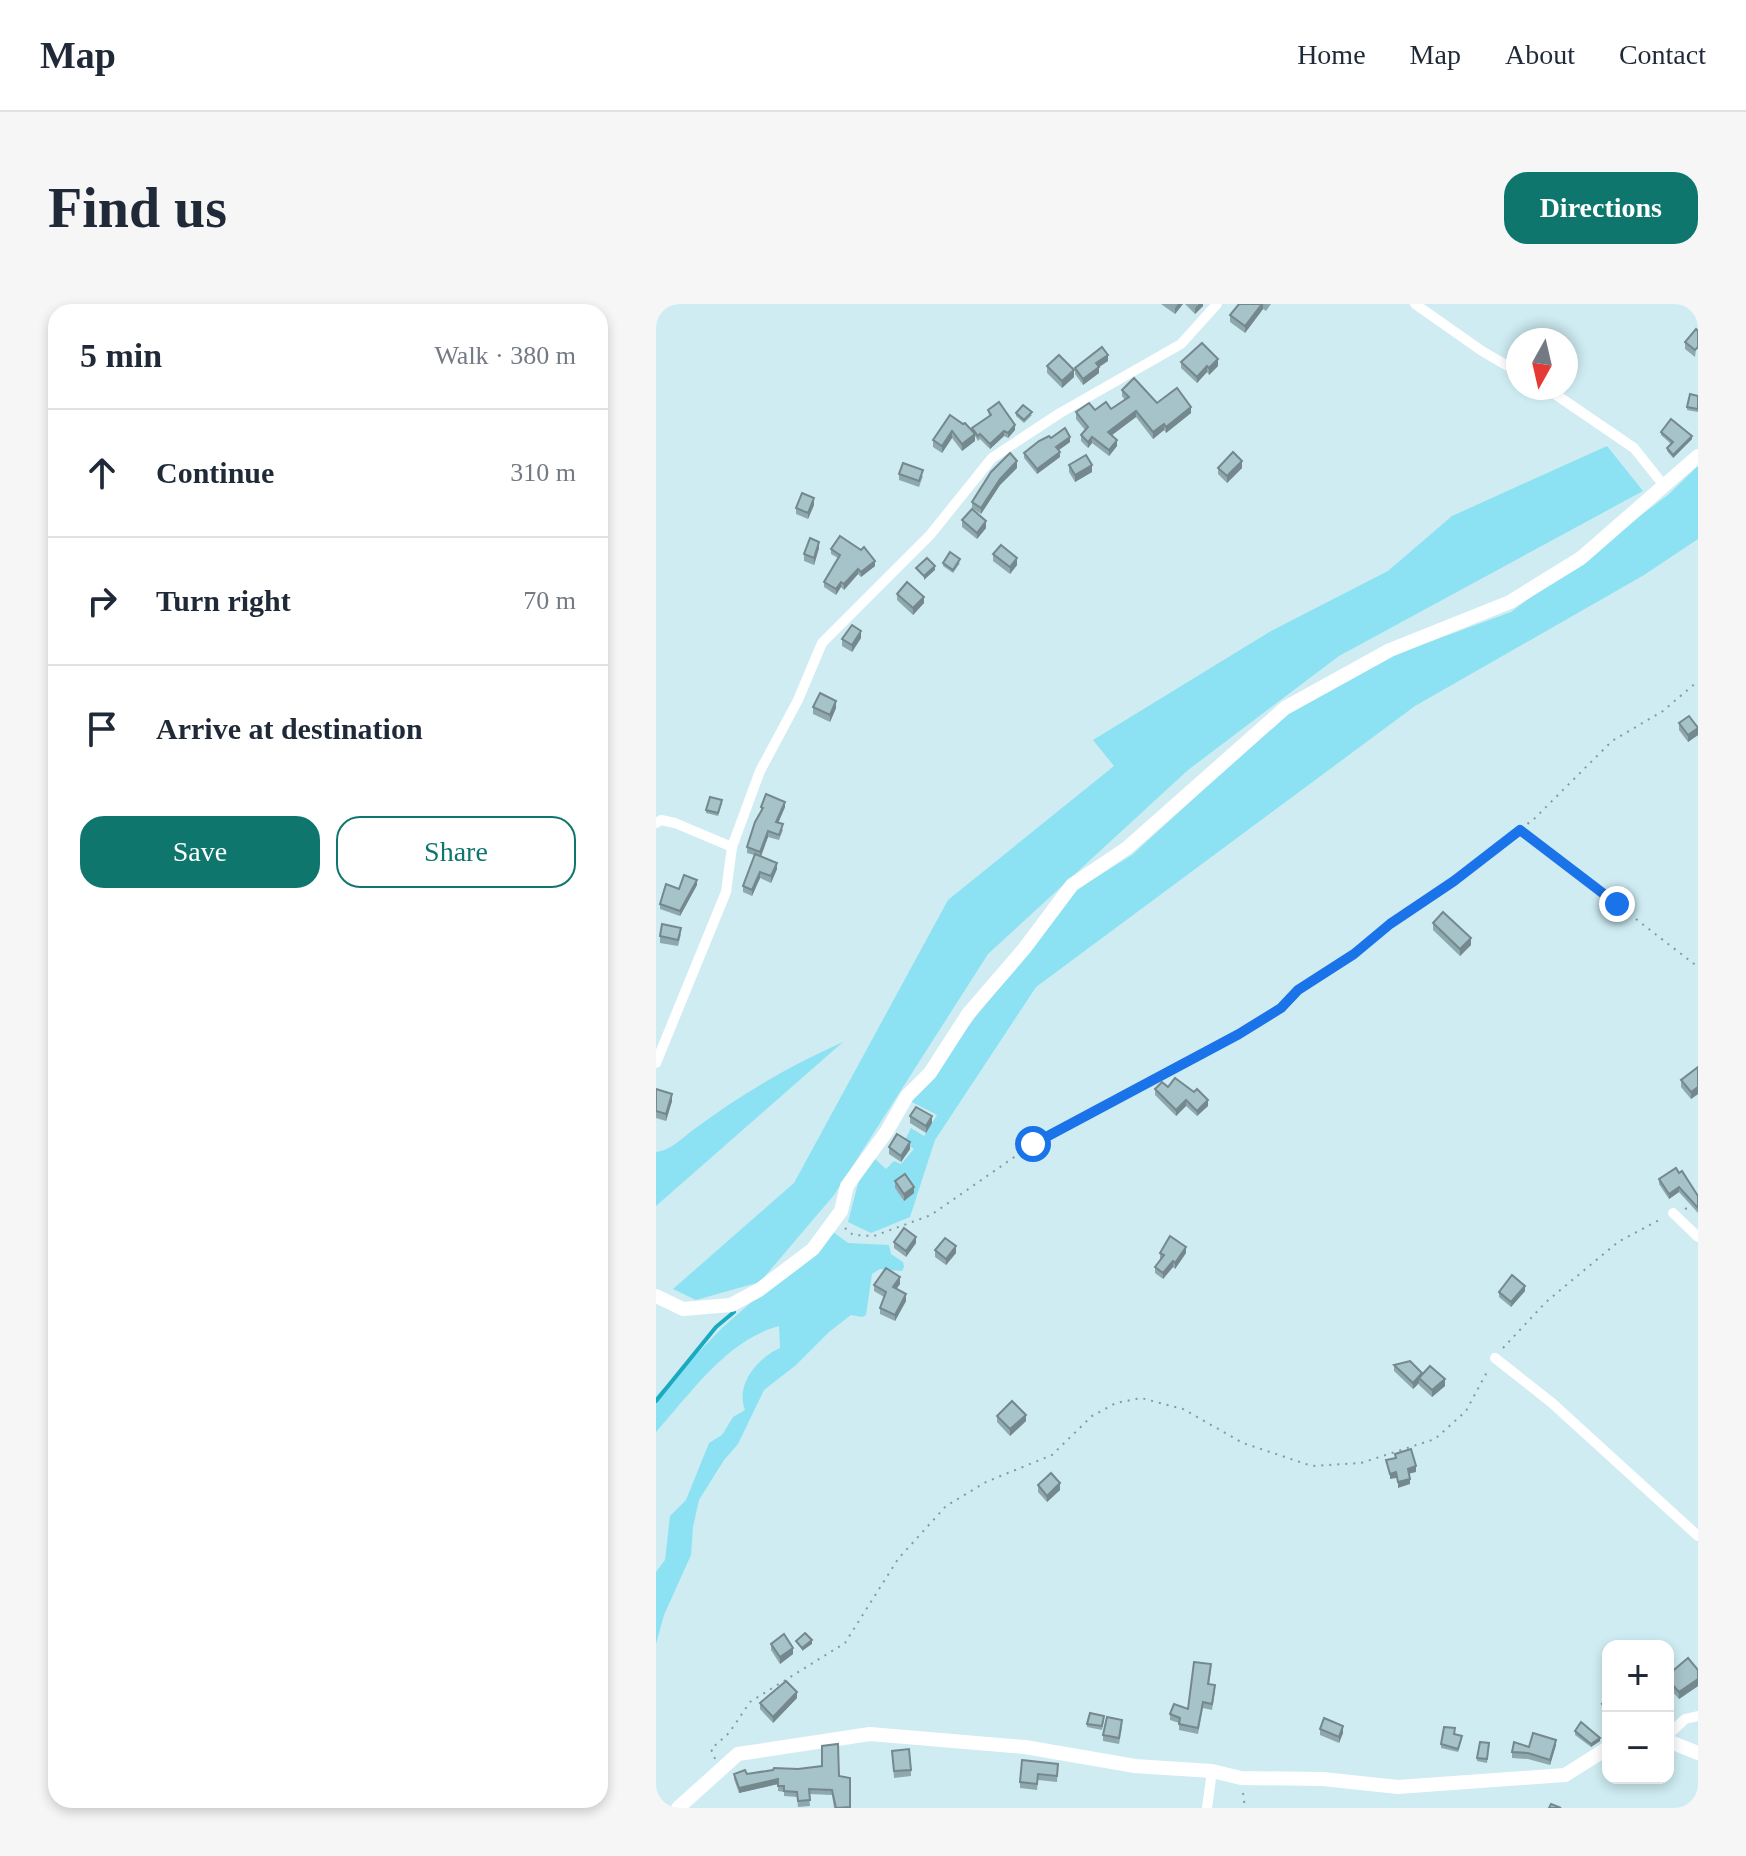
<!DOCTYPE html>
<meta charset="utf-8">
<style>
body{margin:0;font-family:Georgia,serif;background:#f6f6f7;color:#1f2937}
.controls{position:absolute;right:24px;bottom:24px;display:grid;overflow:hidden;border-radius:16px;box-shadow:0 4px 12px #0003}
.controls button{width:72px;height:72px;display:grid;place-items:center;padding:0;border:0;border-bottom:2px solid #e0e1e3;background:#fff;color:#1f2937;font:40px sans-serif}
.compass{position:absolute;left:850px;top:24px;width:72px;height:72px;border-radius:50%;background:#fff;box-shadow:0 4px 12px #0003;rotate:188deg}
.stop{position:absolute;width:24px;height:24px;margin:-18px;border:6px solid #1a73e8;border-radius:50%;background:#fff}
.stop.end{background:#1a73e8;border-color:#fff;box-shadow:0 2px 8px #0008}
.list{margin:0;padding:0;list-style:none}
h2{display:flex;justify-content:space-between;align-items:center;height:104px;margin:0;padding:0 32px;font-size:34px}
h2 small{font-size:26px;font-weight:400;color:#747a83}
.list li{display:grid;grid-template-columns:52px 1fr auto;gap:24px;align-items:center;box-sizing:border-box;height:128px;padding:0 32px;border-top:2px solid #e0e1e3}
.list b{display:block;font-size:30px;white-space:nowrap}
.list em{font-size:26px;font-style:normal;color:#747a83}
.actions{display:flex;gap:16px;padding:24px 32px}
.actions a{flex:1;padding:18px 0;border:2px solid #0f766e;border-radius:24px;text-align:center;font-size:28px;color:#0f766e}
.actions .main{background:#0f766e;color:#fff}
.icon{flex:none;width:44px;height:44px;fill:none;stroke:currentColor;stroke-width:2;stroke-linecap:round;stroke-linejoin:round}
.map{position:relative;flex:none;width:1042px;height:1504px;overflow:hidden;border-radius:24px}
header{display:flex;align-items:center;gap:48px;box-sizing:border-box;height:112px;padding:0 40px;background:#fff;border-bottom:2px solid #e0e1e3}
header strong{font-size:38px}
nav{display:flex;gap:44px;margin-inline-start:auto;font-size:28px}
.intro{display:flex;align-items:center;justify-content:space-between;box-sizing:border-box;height:192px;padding:0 48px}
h1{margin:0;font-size:56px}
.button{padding:20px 36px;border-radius:24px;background:#0f766e;color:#fff;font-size:28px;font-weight:700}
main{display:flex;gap:48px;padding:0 48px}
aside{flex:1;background:#fff;border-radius:24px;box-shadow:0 4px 12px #0003}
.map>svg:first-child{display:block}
.green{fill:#8ce2f3}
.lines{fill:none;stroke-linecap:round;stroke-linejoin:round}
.stream{stroke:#19aabf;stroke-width:4}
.path{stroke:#849a9e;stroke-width:2;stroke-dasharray:2 6;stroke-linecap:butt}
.street{stroke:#fff;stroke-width:10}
.secondary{stroke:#fff;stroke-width:14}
.wall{fill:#8fa8ad}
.shaded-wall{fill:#74888d}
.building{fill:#a6c3c9;stroke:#74888d;stroke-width:2}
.route{stroke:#1a73e8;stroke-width:10}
</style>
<header>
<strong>Map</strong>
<nav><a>Home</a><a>Map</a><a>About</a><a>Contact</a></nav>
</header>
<div class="intro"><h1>Find us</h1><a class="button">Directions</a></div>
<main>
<aside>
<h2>5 min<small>Walk · 380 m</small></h2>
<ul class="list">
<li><svg class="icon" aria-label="ahead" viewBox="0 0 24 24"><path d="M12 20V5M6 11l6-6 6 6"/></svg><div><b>Continue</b></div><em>310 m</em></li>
<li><svg class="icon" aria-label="right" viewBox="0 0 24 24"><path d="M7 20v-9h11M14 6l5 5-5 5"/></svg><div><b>Turn right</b></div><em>70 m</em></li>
<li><svg class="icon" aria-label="arrive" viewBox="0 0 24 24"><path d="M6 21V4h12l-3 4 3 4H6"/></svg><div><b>Arrive at destination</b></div></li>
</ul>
<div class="actions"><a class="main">Save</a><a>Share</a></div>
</aside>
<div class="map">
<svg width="1042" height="1504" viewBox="0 0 1042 1504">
<rect width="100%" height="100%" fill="#ceecf2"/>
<g class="green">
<path d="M951,142L987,187L683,352L532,466L332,650L178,891L104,978L40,996L17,985L138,879L292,596L458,462L437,436L615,327L732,267L796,212Z"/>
<path d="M1042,162V235L988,271L759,402L380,683L279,836L254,913L215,929L192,918L204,872L217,853L230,865L238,857L245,860L258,845L248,838L255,824L268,832L281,811L254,797L417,588L476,551L634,407L738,351L855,308L1012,191Z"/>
<path d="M187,738L0,902V848C14,847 26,834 37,826C84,791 133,762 187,738Z"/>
<path d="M176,927L192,939L233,941L235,950L247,958L248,963L246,967L224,965L216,970L210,1011L206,1013L195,1011L173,1028L140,1061L108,1086L82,1140L68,1156L43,1196L37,1223L35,1251L8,1311L0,1340V1268L9,1256L14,1212L30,1196L53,1139L66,1131L77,1113L89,1106C79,1080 102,1054 124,1044L123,1022C71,1036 35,1089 0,1128V1092L67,1023Z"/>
</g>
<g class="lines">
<path class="stream" d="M0,1097L60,1023L78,1008"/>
<g class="path">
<path d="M866,527L1042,663"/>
<path d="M1029,905L1042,900"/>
<path d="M189,924L197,931L218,932L275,911L377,840L583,730L625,704L642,686L698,650L734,620L798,577L879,514L956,437L1007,407L1042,377"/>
<path d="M847,1044L890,998L962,938L1005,915"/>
<path d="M59,1455L55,1445L73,1429L94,1398L189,1339L242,1255L290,1202L330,1178L396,1151L436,1112L460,1099L485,1094L527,1105L587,1139L656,1162L705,1159L779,1135L810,1107L832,1066"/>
<path d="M587,1489L589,1504"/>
</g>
<g class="street">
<path d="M759,0L826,47L862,68"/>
<path d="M890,84L978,144L1009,183"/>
<path d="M0,519L5,516L19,519L76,543"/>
<path d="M0,759L70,588L76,543L104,467L142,396L166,339L274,231L336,154L404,109L525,40L561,0"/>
<path d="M1017,909L1042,933"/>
<path d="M839,1054L896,1099L1042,1232"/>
<path d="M1012,1431L1029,1415L1042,1412"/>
<path d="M551,1504L556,1467"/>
</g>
<g class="secondary">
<path d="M0,992L27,1005L75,1001L103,986L157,945L185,907L191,882L231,827L251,792L274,769L312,710L368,645L416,581L471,544L629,404L734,346L854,298L925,254L1042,152"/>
<path d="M1012,1437L1042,1449"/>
<path d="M22,1504L82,1450L214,1430L369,1443L479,1462L556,1467L585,1474L667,1475L742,1483L909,1471L952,1444"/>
</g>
</g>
<g class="wall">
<path d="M505,0H527L519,10Z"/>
<path d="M529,0H547V2L539,10Z"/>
<path d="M583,0H615L610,7L607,5L589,29L574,18V11Z"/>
<path d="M1042,27L1039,53L1029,45V38Z"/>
<path d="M452,57L443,63V69L427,81L419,70V64Z"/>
<path d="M525,58L562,62L553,71L551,68L541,79L525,64Z"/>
<path d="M391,62L418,73L406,84L391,69Z"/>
<path d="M466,86L501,99L535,109L510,129L508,126L497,135L480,113L456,131L461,142L453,152L436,139L432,144L425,137V131L429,126L420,115V108L455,105L469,96L466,92Z"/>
<path d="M1042,92V108L1031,106V103Z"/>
<path d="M332,106L359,126L352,134L348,132L334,145L324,135L322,137L319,132V137L306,147L296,134L286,149L277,143V136L294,111L316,127V124L333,112Z"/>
<path d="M360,109L376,111L368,119L360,112Z"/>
<path d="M1005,128L1036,135L1017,154L1011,147V144L1015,140L1005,131Z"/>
<path d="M395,134L414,138L403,146L404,153L381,170L368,154V149Z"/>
<path d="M413,161L436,168L419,178L413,168Z"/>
<path d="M361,164L344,181L325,210L316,204V198Z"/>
<path d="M562,164H586L571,179L562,170Z"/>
<path d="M243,170L267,172L263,183L243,176Z"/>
<path d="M158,201L152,215L140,210V204Z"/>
<path d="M306,216L330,224L321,235L306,223Z"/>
<path d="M163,244L158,261L148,257V250Z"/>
<path d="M175,245L219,262L205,273L202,270L188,286L185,283L180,291L168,283V278L182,254L175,250Z"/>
<path d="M337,250L361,261L354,270L337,257Z"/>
<path d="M287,259H304L297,269L287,262Z"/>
<path d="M241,290L268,299L257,311L241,296Z"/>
<path d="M205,334L196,348L186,342V335Z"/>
<path d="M157,403L180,404L174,418L157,410Z"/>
<path d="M1023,419L1042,431L1032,438L1023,426Z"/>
<path d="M66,499L62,512L50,509V506Z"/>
<path d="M105,503H129L122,519L127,526L123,536L112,533L105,553L121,565L115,579L104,574L96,592L87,588V582L98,551L91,549V543L105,508Z"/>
<path d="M41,581L24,612L4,605V600L23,585Z"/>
<path d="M777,619L815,641L804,652L777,626Z"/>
<path d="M25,630L22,642L4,639V632Z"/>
<path d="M1042,764V790L1035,795L1025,783V776Z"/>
<path d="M512,783L552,802L541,812L530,802L520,812L499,791V785Z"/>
<path d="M0,785L16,797L10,817L0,814Z"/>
<path d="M254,812L276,819L270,829L254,819Z"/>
<path d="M233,843L254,845L245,858L233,850Z"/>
<path d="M1003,875L1042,892V909L1023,888L1013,895L1003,880Z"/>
<path d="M239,877L258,889L248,897L239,884Z"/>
<path d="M238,938L260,939L250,953L238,944Z"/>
<path d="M279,946L300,949L290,961L279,953Z"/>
<path d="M504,949H530L519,965L517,963L507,975L499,969V963L505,955L504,954Z"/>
<path d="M244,980L240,985L250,997L239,1017L224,1010V1004L228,993L218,987V981Z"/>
<path d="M869,987L855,1003L843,993V988Z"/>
<path d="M738,1061L766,1069L789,1082L776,1093L763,1081V1079L757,1085L738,1067Z"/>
<path d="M341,1112L370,1117L354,1132L341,1118Z"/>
<path d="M382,1181L404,1186L391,1198L382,1188Z"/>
<path d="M115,1340L137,1350L124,1360L115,1346Z"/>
<path d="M555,1366L553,1380L559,1387L556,1406L547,1404L542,1430L523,1426V1419L514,1416V1410L532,1405Z"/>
<path d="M1042,1366V1382L1023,1395L1012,1383V1371Z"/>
<path d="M141,1394L117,1419L104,1405V1399Z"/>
<path d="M952,1397V1417L946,1407V1400Z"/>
<path d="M448,1415L446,1426L431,1423V1420Z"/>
<path d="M466,1423L463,1440L447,1437V1431Z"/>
<path d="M664,1425L687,1429L683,1439L664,1431Z"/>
<path d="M919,1427L944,1437L935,1443L919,1431Z"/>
<path d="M799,1430L806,1435L802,1448L785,1444V1440Z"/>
<path d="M833,1439L831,1459L821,1457V1454Z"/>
<path d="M900,1441L894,1461L872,1455L856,1454V1448Z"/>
<path d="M236,1447L255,1466V1472L238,1474Z"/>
<path d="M402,1460L401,1478L382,1476L381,1486L364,1484V1478Z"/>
<path d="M78,1470L194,1474V1504H178L176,1491L153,1490L154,1502L142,1503L141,1493L128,1492V1488L122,1487V1480L83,1489L78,1475Z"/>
</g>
<g class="shaded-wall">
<path d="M522,0H527L519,10V4Z"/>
<path d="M543,0H547V2L539,10V4Z"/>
<path d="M606,0H607V5L589,29V22Z"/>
<path d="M452,51V57L440,65V59Z"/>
<path d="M562,55V62L553,71V64Z"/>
<path d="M551,62V68L541,79V73Z"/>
<path d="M443,63V69L427,81V75Z"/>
<path d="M418,66V73L406,84V77Z"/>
<path d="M535,103V109L510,129V123Z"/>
<path d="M480,107V113L452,134V128Z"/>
<path d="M508,120V126L497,135V128Z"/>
<path d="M359,121V126L352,134V129Z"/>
<path d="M296,127V134L286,149V142Z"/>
<path d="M348,127V132L334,145V140Z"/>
<path d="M319,130V137L306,147V140Z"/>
<path d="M1036,132V135L1017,154V151Z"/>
<path d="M414,133V138L400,148V143Z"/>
<path d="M436,133V139L432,144V138Z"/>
<path d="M461,136V142L453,152V146Z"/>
<path d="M404,148V153L381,170V165Z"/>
<path d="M361,157V164L344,181L325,210V204L344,175Z"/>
<path d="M586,157V164L571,179V172Z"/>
<path d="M436,161V168L419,178V171Z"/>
<path d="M158,194V201L152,215V209Z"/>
<path d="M330,217V224L321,235V229Z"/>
<path d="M163,238V244L158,261V254Z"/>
<path d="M361,254V261L354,270V263Z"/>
<path d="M219,257V262L205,273V268Z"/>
<path d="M279,262V266L268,276V272Z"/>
<path d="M202,265V270L188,286V280Z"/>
<path d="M185,278V283L180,291V285Z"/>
<path d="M268,293V299L257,311V304Z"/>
<path d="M205,327V334L196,348V341Z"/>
<path d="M180,397V404L174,418V411Z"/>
<path d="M1042,424V431L1032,438V431Z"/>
<path d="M129,498V503L120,524V518Z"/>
<path d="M112,527V533L104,554V548Z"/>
<path d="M121,559V565L115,579V572Z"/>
<path d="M104,568V574L96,592V586Z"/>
<path d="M41,576V581L24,612V607Z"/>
<path d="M815,634V641L804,652V645Z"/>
<path d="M1042,783V790L1035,795V788Z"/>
<path d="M16,790V797L10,817V810Z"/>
<path d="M530,796V802L520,812V806Z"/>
<path d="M552,796V802L541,812V807Z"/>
<path d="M276,812V819L270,829V822Z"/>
<path d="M254,838V845L245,858V852Z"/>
<path d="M258,883V889L248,897V890Z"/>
<path d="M1023,883V888L1013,895V890Z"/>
<path d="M260,933V939L250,953V947Z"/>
<path d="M300,942V949L290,961V955Z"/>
<path d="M530,943V949L519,965V959Z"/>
<path d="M517,957V963L507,975V969Z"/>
<path d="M244,973V980L237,990V983Z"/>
<path d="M869,982V987L855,1003V998Z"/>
<path d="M250,990V997L239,1017V1011Z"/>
<path d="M766,1069L763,1074V1079L757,1085V1079Z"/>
<path d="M789,1075V1082L776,1093V1086Z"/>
<path d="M370,1111V1117L354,1132V1125Z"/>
<path d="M760,1162V1168L752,1170V1165Z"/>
<path d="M740,1168V1174L734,1175V1170Z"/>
<path d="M754,1175V1180L742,1184V1178Z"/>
<path d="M404,1179V1186L391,1198V1192Z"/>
<path d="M156,1336V1340L146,1347V1344Z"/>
<path d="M137,1344V1350L124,1360V1353Z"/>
<path d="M1042,1375V1382L1023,1395V1388Z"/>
<path d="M141,1388V1394L117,1419V1413Z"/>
<path d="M687,1422V1429L683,1439V1433Z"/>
<path d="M944,1434V1437L935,1443V1440Z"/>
<path d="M900,1436V1441L894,1461V1456Z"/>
<path d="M122,1475V1480L83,1489V1484Z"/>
</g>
<g class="building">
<path d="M583,0H606L589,22L574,11Z"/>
<path d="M1040,25L1042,27V43L1039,46L1029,38Z"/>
<path d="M546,39L562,55L553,64L551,62L541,73L525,58Z"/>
<path d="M446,43L452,51L440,59L443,63L427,75L419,64Z"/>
<path d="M403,51L418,66L406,77L391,62Z"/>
<path d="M478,74L501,99L521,84L535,103L510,123L508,120L497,128L480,107L452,128L461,136L453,146L436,133L432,138L425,131L432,123L420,108L433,99L439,106L450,98L455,105L473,93L466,86Z"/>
<path d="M1034,90L1042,92V105L1031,103Z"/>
<path d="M343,98L359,121L352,129L348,127L334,140L324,130L322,132L316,124L335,111L332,106Z"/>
<path d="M367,101L376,108L368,116L360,109Z"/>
<path d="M294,111L307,120L309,119L319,130L306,140L296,127L286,142L277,136Z"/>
<path d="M1015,115L1036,132L1017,151L1011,144L1017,138L1005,128Z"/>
<path d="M409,124L414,133L400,143L404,148L381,165L368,149L383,137L393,132L395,134Z"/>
<path d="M577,148L586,157L571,172L562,164Z"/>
<path d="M354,149L361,157L344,175L325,204L316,198L335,168Z"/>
<path d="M430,151L436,161L419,171L413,161Z"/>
<path d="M247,159L267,166L263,177L243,170Z"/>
<path d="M146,189L158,194L152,209L140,204Z"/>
<path d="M316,205L330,217L321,229L306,216Z"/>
<path d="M184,232L205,246L208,243L219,257L205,268L202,265L188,280L185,278L180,285L168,278L184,251L175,245Z"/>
<path d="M154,234L163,238L158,254L148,250Z"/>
<path d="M345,241L361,254L354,263L337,250Z"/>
<path d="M294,248L304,255L297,266L287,259Z"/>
<path d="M271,254L279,262L268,272L260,264Z"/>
<path d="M251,278L268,293L257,304L241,290Z"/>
<path d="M196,321L205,327L196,341L186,335Z"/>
<path d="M164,389L180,397L174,411L157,403Z"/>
<path d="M1033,412L1042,424L1032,431L1023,419Z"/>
<path d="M110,490L129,498L120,518L127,520L123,531L112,527L104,548L91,543L99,518L107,504L105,503Z"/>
<path d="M54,493L66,496L62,509L50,506Z"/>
<path d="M99,550L121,559L115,572L104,568L96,586L87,582Z"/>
<path d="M28,571L41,576L24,607L4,600L10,580L23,585Z"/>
<path d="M787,608L815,634L804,645L777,619Z"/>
<path d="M6,620L25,624L22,636L4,632Z"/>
<path d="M1042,763V783L1035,788L1025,776Z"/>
<path d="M519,774L538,788L541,785L552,796L541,807L530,796L520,806L499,785L506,778L512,783Z"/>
<path d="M0,785L16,790L10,810L0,807Z"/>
<path d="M260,803L276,812L270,822L254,812Z"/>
<path d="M241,830L254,838L245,852L233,843Z"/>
<path d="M1020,864L1023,869L1026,867L1042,892V904L1023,883L1013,890L1003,875Z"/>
<path d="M249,870L258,883L248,890L239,877Z"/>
<path d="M248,924L260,933L250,947L238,938Z"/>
<path d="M514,932L530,943L519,959L517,957L507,969L499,963L508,951L504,949Z"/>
<path d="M289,934L300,942L290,955L279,946Z"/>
<path d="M230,964L244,973L237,983L250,990L239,1011L224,1004L230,988L218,981Z"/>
<path d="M856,971L869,982L855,998L843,988Z"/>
<path d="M754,1057L766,1069L757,1079L738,1061Z"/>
<path d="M774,1062L789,1075L776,1086L763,1074Z"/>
<path d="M356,1097L370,1111L354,1125L341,1112Z"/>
<path d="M755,1145L760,1162L752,1165L754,1175L742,1178L740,1168L734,1170L730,1156L740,1154L739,1150Z"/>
<path d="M395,1169L404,1179L391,1192L382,1181Z"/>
<path d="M149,1329L156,1336L146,1344L140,1337Z"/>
<path d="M128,1330L137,1344L124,1353L115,1340Z"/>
<path d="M1032,1354L1042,1366V1375L1023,1388L1012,1376V1371Z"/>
<path d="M538,1358L555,1360L552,1380L559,1381L556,1400L547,1398L542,1424L523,1420L524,1414L514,1410L518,1400L532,1405Z"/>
<path d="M130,1377L141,1388L117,1413L104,1399Z"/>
<path d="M952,1397V1410L946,1400Z"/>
<path d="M434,1409L448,1412L446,1422L431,1420Z"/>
<path d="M451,1413L466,1416L463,1434L447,1431Z"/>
<path d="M668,1414L687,1422L683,1433L664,1425Z"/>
<path d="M925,1418L944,1434L935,1440L919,1427Z"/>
<path d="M788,1423L799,1424L798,1430L806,1432L802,1445L785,1440Z"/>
<path d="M877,1429L900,1436L894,1456L872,1449L856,1448L858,1438L873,1443Z"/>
<path d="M824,1438L833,1439L831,1455L821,1454Z"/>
<path d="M182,1440L183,1472L194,1474V1503L180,1504L176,1486L153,1485L154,1496L142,1497L141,1488L128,1487V1482H122V1475L83,1484L78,1470L89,1466L91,1470L117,1466L118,1464L142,1465L166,1462V1442Z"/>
<path d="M253,1445L255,1466L238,1467L236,1447Z"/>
<path d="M366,1456L402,1460L401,1472L382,1470L381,1480L364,1478Z"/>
<path d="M895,1500L905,1504H893Z"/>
</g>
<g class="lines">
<path class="route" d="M377,840L583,730L625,704L642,686L698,650L734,620L798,577L864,526L961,600"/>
</g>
</svg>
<div class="controls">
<button>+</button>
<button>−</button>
</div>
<svg class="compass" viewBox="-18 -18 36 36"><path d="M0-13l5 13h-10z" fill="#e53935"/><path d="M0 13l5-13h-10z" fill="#747a83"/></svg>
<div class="stop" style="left:377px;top:840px"></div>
<div class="stop end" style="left:961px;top:600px"></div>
</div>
</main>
